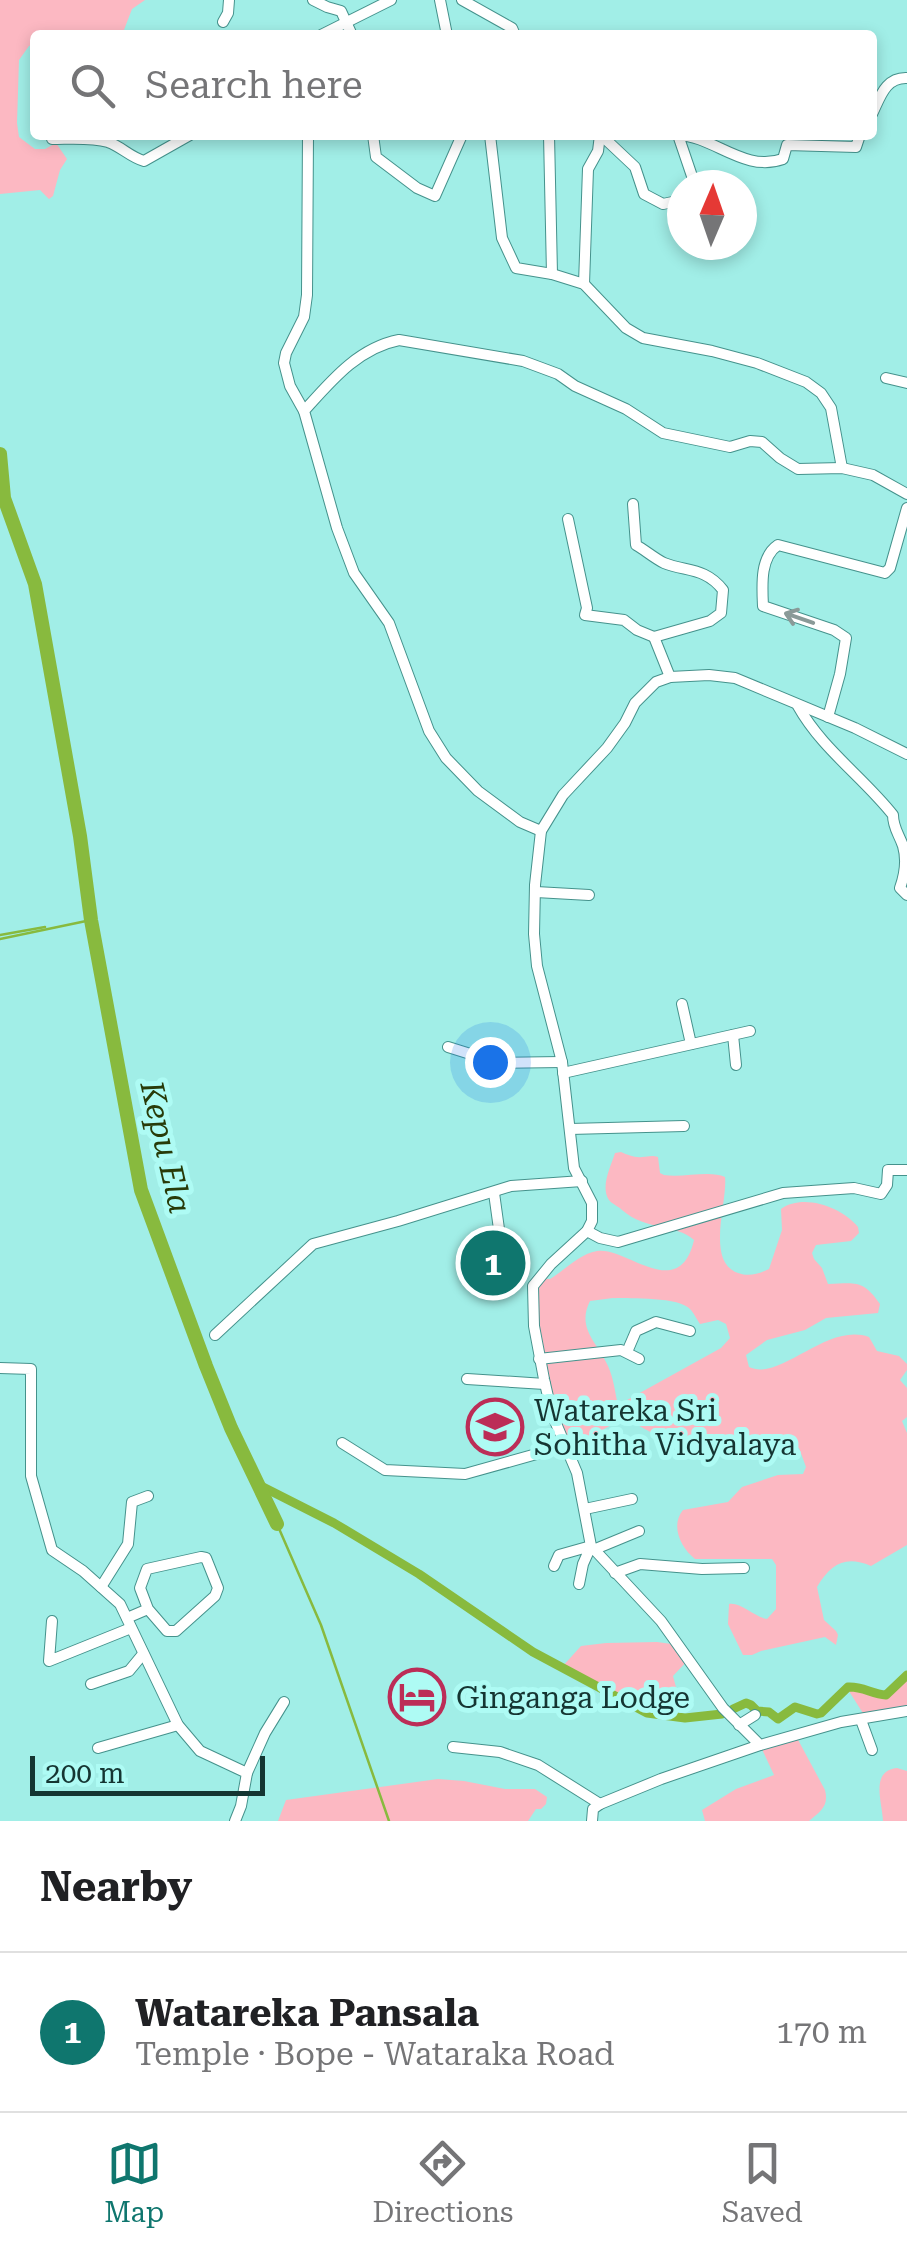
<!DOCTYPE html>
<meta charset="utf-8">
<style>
body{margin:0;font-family:"Roboto Serif",serif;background:#f6f6f6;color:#202124}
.compass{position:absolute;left:667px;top:170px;width:90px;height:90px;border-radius:50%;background:#fff;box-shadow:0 5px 15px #0003;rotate:2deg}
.scale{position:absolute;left:30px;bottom:25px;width:235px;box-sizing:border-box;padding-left:10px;border:5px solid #153532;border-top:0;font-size:28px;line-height:35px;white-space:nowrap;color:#153532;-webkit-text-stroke:8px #aefbf4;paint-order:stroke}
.you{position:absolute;left:490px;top:1062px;width:35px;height:35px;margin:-25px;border:8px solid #fff;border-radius:50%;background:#1a73e8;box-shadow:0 0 0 15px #1a73e833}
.badge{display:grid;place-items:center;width:65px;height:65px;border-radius:50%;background:#0f766e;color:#fff;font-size:32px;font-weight:700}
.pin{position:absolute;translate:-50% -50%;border:5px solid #fff;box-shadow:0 2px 10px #0006}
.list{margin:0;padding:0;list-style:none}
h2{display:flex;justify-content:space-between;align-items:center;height:130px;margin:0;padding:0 40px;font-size:42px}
h2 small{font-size:32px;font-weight:400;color:#757577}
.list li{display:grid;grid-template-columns:65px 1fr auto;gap:30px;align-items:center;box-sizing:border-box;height:160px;padding:0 40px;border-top:2px solid #e0e0e0}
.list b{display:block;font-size:38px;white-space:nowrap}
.list p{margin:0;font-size:32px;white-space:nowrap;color:#757577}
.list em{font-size:32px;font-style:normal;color:#757577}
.icon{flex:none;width:55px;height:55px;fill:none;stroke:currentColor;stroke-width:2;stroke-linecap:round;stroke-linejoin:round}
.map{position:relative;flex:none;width:907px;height:1821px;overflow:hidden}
.search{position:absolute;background:#fff;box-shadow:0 5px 15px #0003;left:30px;right:30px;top:30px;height:110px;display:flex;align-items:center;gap:25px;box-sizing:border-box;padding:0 35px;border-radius:10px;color:#757577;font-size:38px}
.sheet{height:290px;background:#fff}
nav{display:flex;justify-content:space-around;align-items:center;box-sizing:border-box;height:140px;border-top:2px solid #e0e0e0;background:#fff;font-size:28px;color:#757577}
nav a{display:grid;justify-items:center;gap:5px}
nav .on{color:#0f766e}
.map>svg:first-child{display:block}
.green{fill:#fcb8c2;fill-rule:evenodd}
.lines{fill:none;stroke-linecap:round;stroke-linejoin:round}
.stream{stroke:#88ba3e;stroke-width:2.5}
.canal{stroke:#88ba3e;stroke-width:9}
.river{stroke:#88ba3e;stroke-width:14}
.minor-casing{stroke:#45928c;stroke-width:12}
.minor{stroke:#fff;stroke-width:10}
.oneway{stroke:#8a9a98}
.labels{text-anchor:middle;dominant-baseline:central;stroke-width:10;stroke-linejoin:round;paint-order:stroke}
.poi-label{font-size:30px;fill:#153532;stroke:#aefbf4;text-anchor:start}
.water-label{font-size:32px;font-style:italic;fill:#283b09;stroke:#aefbf4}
</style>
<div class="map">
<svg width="907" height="1821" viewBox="0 0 907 1821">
<rect width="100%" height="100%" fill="#a1eee7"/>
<g class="green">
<path d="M0,0H145L132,9L122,35H35V44L29,46L19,60L17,123L19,137L35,149H45L56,143L67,159L60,170L53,196L49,199L40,190L0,194Z"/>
<path d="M621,1152C628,1155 635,1158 642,1157C649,1157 650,1155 658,1157L660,1173L664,1175C683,1178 710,1170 725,1177C728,1201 705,1262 738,1273C749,1277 759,1274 769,1269L782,1230L781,1209C803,1193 842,1207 858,1227L859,1233L851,1241L816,1245L812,1253L814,1259L822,1268L828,1284C855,1283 863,1279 880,1304L878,1313L826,1318L805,1330L767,1340L746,1355L749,1367C781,1382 826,1322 869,1337L877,1351L899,1356L907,1364V1370L900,1380L907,1388V1417L902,1421L907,1433V1545L871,1566C845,1555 831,1564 817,1587L824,1620L836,1631L838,1635L836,1645L825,1637L761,1651L752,1655H743L728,1624L729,1604C741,1602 754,1617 767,1619L776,1609V1565L772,1559H695C681,1548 670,1526 683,1510L728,1502L742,1487L778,1475L803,1474L806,1467L799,1448L752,1445L712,1455L677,1439L654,1434L632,1422H626L615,1423L584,1440L565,1446L534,1326L539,1278L550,1279C565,1270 579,1254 597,1251C626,1246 679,1304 694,1240C677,1224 646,1231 622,1210C618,1206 612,1204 609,1200C600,1187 611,1166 615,1153ZM613,1298C631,1299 679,1296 691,1310C695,1315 697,1320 700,1324L718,1320L726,1324L730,1338L721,1348L618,1405C615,1393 614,1379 608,1366C598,1343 576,1329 590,1301Z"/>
<path d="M657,1642L679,1645L689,1659L673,1676L677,1691L674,1697L647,1713L562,1667L581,1646L606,1643Z"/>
<path d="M907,1675V1709L866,1718L847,1688C860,1684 872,1694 886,1695Z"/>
<path d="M796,1736L825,1790C829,1806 821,1811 809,1821H705L702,1810L736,1789L774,1775L760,1745Z"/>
<path d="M897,1768L907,1771V1821H883C882,1801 870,1771 897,1768Z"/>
<path d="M438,1779L464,1781L505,1789H535L547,1797L546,1804L541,1809H536L528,1821H278L286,1800Z"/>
</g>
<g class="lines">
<g class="stream">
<path d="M0,935L45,927"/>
<path d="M0,939L91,920"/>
<path d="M277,1524L321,1625L389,1821"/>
</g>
<g class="canal">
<path d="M259,1485L334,1523L419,1574L533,1652L647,1713L685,1718L722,1714"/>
<path d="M733,1709L746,1703L751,1705L757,1711L769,1712L778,1719L795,1707L817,1714L821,1713L848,1687C862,1686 872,1694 886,1695L907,1675"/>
</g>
<path class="river" d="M0,454L4,498L35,584L80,836L91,920L141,1190L206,1366L231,1428L277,1524"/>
<g class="minor-casing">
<g id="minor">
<path d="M313,0L327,7L341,11L352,35"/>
<path d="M440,0L447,35"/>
<path d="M462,0L512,28L515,35"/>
<path d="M223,22L228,13L229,0"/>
<path d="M321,35L391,0"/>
<path d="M872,114C880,98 885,77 907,78"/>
<path d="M373,135L376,157L417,188L435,196L462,135"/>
<path d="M490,135L502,238L516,268L552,274L584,284L626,328L643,338L712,351L757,363L806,382L821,393L831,408L842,468"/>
<path d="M549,135L552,274"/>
<path d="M601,135L635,167L644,194L663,204L682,200"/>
<path d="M52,139C70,139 91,137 108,142C122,147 130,157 144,161L190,135"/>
<path d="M695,185L678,135C714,136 744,173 783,159L787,145L856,147L860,135"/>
<path d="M584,284L588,169L598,151L600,135"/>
<path d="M886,378L907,383"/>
<path d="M304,411L290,386L284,363L286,353L304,317L307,295L308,135"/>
<path d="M633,504L636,545C645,550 654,558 664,563C686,572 705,567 723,590L721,613L710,621L654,637L670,677"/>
<path d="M568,519L587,608L585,615L624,620L637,630L654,637"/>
<path d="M798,706C822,749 863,777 893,815C893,828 899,834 903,846C907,860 905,874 900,888L907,895"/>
<path d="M828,717L840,674L846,638L834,630L763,606C762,585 760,557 778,545L885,573L890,568L907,508"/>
<path d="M907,754L855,728L735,678L709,675L670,677L656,682L635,703L625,723L607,748L563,795L541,831L535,885L534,934L537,966L562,1062L574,1168L592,1203V1221L587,1231L551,1264L533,1286L534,1326L544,1379L552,1414L577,1473L591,1546L661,1621L723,1708L760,1745L841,1722L907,1711"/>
<path d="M541,831L520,822L478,791L446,758L429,731L389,623L354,573L337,528L304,411C331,381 358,348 399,340L523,361L558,374L575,386L626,409L663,433L730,447L750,441L762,442L780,458L798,469L842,468L873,475L907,494"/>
<path d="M536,892L589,895"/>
<path d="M682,1004L691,1044"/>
<path d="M733,1035L736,1065"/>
<path d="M448,1047L499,1063L562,1062"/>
<path d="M563,1073L750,1031"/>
<path d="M570,1129L684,1126"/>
<path d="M494,1193L503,1258"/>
<path d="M587,1231L600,1238L618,1242L783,1193L854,1188L881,1194L887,1185L888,1170H907"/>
<path d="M215,1335L313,1244L398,1221L511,1186L582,1181"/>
<path d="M627,1352L636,1331L656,1322L690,1331"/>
<path d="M539,1359L621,1350L639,1359"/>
<path d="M0,1368L31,1369V1476L52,1550L83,1571L120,1604L178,1725L200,1751L247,1773L241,1806L235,1821"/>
<path d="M467,1379L545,1384"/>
<path d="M342,1443L385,1470L465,1474L565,1446"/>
<path d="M585,1509L632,1499"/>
<path d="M593,1550L639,1531"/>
<path d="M554,1566L559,1555L591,1546L583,1564L579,1584"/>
<path d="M615,1573L640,1564L702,1569L744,1568"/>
<path d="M101,1587L128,1544L132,1502L148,1496"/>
<path d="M127,1618L148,1609L140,1588L147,1569L201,1557L206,1558L218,1588L215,1596L176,1631H167L148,1609"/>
<path d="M52,1621L49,1661L131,1628"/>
<path d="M91,1684L129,1671L143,1654"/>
<path d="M861,1720L872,1750"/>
<path d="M739,1725L755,1715"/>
<path d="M453,1747L500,1752L538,1765L600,1804L593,1809L592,1821"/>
<path d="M98,1748L178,1725"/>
<path d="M247,1773L265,1733L284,1702"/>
<path d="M600,1804L661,1779L760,1745"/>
</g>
</g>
<use href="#minor" class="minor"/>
</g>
<defs><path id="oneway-shaft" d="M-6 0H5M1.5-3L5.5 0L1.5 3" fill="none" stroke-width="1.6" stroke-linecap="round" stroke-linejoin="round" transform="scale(2.5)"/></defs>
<use class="oneway" href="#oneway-shaft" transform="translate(799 618) rotate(-161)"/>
<defs>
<g id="school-ring" transform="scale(2.875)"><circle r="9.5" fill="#aefbf4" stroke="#bc2d57" stroke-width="1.5"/><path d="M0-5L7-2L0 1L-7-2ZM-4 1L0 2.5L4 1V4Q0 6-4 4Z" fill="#bc2d57"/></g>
<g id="hotel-ring" transform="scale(2.875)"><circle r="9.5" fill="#aefbf4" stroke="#bc2d57" stroke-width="1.5"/><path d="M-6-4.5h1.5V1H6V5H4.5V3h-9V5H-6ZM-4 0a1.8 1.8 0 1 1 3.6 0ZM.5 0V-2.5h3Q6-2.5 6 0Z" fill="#bc2d57"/></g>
</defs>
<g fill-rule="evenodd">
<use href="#school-ring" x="495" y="1427"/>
<use href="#hotel-ring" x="417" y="1697"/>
</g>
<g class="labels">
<g class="poi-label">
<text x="534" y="1410">Watareka Sri<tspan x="534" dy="34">Sohitha Vidyalaya</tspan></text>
<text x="456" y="1697">Ginganga Lodge</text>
</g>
<g class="water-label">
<text transform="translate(166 1147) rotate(77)">Kepu Ela</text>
</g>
</g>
</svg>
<svg class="compass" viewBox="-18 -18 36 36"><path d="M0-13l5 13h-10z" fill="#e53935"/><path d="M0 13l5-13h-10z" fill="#757577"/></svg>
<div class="scale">200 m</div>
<div class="you"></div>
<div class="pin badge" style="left:493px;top:1263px">1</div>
<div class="search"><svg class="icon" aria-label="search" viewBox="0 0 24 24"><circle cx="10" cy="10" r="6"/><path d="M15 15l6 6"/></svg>Search here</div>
</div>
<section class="sheet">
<h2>Nearby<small></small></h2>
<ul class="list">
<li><span class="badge">1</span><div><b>Watareka Pansala</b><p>Temple · Bope - Wataraka Road</p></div><em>170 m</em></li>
</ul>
</section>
<nav>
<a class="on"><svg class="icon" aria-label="map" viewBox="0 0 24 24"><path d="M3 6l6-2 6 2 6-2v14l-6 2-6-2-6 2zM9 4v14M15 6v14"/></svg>Map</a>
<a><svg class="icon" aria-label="directions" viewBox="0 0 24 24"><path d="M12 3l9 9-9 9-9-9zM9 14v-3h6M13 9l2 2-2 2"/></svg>Directions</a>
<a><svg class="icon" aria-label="saved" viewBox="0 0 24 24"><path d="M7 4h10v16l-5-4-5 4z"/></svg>Saved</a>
</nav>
